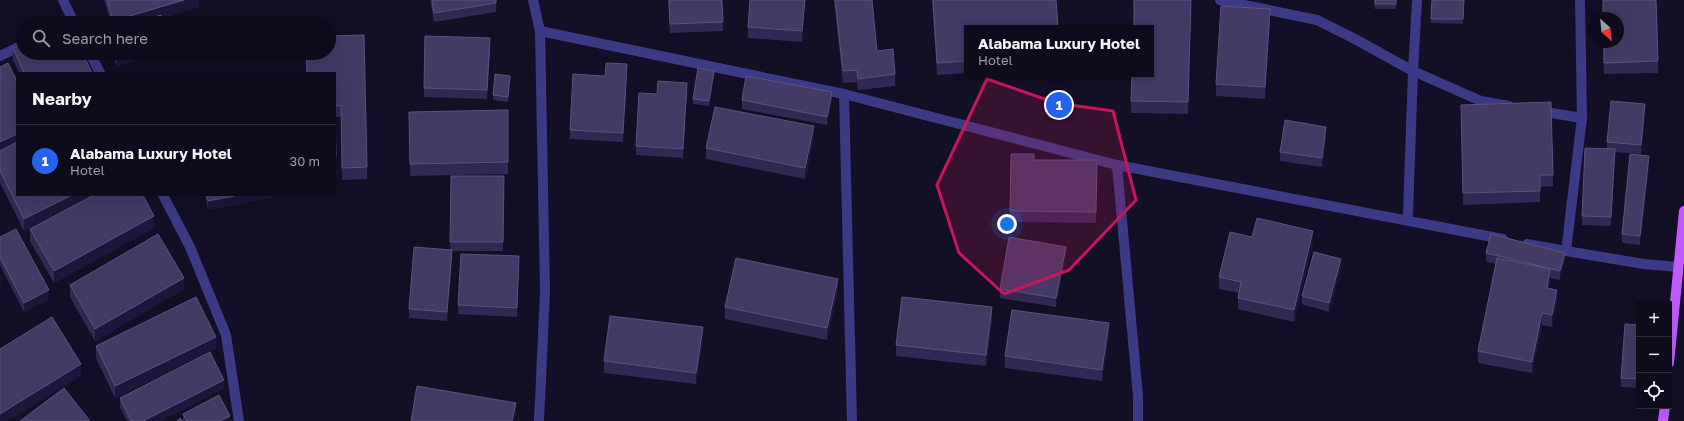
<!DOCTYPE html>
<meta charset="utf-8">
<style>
body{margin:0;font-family:"Golos Text",sans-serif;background:#171425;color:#f1f3f6}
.controls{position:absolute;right:12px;bottom:12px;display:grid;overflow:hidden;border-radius:0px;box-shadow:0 4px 16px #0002}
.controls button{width:36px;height:36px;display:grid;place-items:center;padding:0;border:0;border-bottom:1px solid #2e2b3b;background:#0e0b1c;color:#f1f3f6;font:20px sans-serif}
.compass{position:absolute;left:1588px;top:12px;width:36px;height:36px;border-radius:50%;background:#0e0b1c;box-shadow:0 4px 16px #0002;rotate:153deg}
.you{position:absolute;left:1007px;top:224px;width:14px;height:14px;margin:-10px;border:3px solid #fff;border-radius:50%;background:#1a73e8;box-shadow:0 0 0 6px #1a73e833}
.badge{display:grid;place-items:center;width:26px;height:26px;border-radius:50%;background:#2563eb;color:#fff;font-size:13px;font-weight:700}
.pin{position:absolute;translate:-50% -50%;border:2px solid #fff;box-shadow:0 1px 4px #0006}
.popup{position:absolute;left:964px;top:25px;width:190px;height:52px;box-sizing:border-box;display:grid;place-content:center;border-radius:0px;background:#0e0b1c;filter:drop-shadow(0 1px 3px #0005);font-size:13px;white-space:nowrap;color:#9b9ba3}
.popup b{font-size:15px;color:#f1f3f6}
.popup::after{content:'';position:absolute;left:50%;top:100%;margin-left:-8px;border:8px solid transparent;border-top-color:#0e0b1c}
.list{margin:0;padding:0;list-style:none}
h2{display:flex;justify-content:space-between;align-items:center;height:52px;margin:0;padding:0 16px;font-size:17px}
h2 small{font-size:13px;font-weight:400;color:#9b9ba3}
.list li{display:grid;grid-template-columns:26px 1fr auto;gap:12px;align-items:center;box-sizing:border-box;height:72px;padding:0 16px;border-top:1px solid #2e2b3b}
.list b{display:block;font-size:15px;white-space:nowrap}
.list p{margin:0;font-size:13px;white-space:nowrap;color:#9b9ba3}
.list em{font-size:13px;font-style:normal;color:#9b9ba3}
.icon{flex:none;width:22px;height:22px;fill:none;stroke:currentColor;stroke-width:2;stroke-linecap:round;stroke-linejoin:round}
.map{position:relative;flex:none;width:1684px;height:421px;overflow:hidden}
.search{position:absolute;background:#0e0b1c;box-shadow:0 4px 16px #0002;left:16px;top:16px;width:320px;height:44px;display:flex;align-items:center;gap:10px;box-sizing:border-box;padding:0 14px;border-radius:22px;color:#9b9ba3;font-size:15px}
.panel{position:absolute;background:#0e0b1c;box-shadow:0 4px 16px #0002;left:16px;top:72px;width:320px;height:124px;border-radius:0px}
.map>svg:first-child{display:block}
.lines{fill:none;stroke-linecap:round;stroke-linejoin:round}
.minor{stroke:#3d3a85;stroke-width:10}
.major{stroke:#c25bff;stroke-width:10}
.wall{fill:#312854}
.shaded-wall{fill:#1d163a}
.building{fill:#433a66;stroke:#5a527e}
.marked{fill:#c2185b;fill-opacity:0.2;stroke:#c2185b;stroke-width:3;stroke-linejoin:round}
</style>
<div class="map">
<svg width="1684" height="421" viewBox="0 0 1684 421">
<rect width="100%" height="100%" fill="#130f26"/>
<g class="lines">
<g class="minor">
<path d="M63,0L74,23"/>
<path d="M533,0L540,31L545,292L539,421"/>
<path d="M1220,0L1317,20L1353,38L1413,71L1481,101L1509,106"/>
<path d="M1580,0L1582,118L1566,251L1644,264L1678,267"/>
<path d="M540,31L844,94L1117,165L1503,239"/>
<path d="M90,53L100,73"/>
<path d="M0,56L23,45"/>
<path d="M844,94L852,421"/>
<path d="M1539,111L1582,118"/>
<path d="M1117,165L1138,396V421"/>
<path d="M163,195L190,247L226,335L239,421"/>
<path d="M1408,214L1413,71L1417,0"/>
<path d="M1527,244L1566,251"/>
</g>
<g class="major">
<path d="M1669,363L1684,211"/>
<path d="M1663,421L1665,406"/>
</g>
</g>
<g class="wall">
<path d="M104,0H199V7L162,18L163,23H111Z"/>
<path d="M430,0H496V12L434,22Z"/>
<path d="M668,0H722L723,31L670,33Z"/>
<path d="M805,0L802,42L748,38V27Z"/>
<path d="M834,0H872L877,51L895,74V86L858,90L857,82L843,83Z"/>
<path d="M932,0H1056L967,28V73L937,75Z"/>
<rect x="1375" y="0" width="21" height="9"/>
<path d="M1464,0L1463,24L1431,23V19Z"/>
<path d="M1191,12L1188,114L1131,113V101Z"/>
<path d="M1270,21L1265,99L1216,96V84Z"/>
<path d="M1603,42L1658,61V73L1604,74Z"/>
<path d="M490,47L487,99L424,97V88Z"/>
<path d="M13,48L92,73H19L13,60Z"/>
<path d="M112,53H157L117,66Z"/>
<path d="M329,53L367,167V179L342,180L341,117H335L336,168H335V73Z"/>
<path d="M0,67L17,195L154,228L54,283L30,241V229L69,208L24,231L0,183Z"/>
<path d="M627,73L623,142L570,139V130L605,76Z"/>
<path d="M714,76L709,106L693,104V99Z"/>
<path d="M510,81L508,102L493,100V95Z"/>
<path d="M687,92L683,158L636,155V146L657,94Z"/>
<path d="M742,100L832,101L827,125L742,109Z"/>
<path d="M1461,105L1553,175V186L1540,187V202L1463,205Z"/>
<path d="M409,112L508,162V174L410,176Z"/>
<path d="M1645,113L1641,154L1615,152L1611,226L1582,225V216L1607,149V142Z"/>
<path d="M1326,136L1322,167L1280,161V152Z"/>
<path d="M814,138L805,179L706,159V148Z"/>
<path d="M1034,160H1097L1096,223L1010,222V211Z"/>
<path d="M1649,165L1640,245L1622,243V234Z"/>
<path d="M451,176H504L503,251H452V259L447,321L409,318V309L450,250Z"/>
<path d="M205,195H274V197L208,210Z"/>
<path d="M0,237L49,299L24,312L0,265Z"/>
<path d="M1313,242L1294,322L1238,309V298L1239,293L1219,289V277Z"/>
<path d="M1486,253L1565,261L1560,280L1550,278L1549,288L1557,301L1552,327L1542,325L1532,373L1478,363V351L1496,264L1486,262Z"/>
<path d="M1066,256L1056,307L1000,298V289Z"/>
<path d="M519,265L517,317L458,314V305Z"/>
<path d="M1341,268L1329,312L1302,304V296Z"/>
<path d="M70,285L184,289L95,341L70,297Z"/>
<path d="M838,291L827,340L725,319V307Z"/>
<path d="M992,319L986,366L896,356V345Z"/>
<path d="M1639,325V388L1621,387V378Z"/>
<path d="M1109,335L1102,381L1005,368V356Z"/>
<path d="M703,339L696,384L604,373V361Z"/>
<path d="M96,346L216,348L115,398L96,358Z"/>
<path d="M224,388L160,421H127L120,407V398Z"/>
<path d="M183,414L230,421H183Z"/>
</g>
<g class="shaded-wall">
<path d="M184,0H199V7L145,23H113V21Z"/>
<path d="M805,0L802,42V31Z"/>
<path d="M1191,0V12L1188,114V102Z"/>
<path d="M1270,9V21L1265,99V87Z"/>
<path d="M130,53H157L117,66V57Z"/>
<path d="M627,64V73L623,142V133Z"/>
<path d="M714,71V76L709,106V101Z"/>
<path d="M687,83V92L683,158V149Z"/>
<path d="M832,92V101L827,125V117Z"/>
<path d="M1645,104V113L1641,154V145Z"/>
<path d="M814,126V138L805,179V168Z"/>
<path d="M1326,127V136L1322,167V158Z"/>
<path d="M17,134V146L0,154V142Z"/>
<path d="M1615,149V158L1611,226V217Z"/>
<path d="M1649,156V165L1640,245V236Z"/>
<path d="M72,195H96L24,231V219Z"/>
<path d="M239,195H274V197L208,210V201Z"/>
<path d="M154,216V228L54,283V271Z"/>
<path d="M1313,231V242L1294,322V310Z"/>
<path d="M1066,247V256L1056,307V298Z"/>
<path d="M452,250V259L447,321V312Z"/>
<path d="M1565,253V261L1560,280V271Z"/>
<path d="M519,256V265L517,317V308Z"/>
<path d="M1341,259V268L1329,312V303Z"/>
<path d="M1550,269V280L1547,299V288Z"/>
<path d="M1,277V286H0V278Z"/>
<path d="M184,278V289L95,341V329Z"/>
<path d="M838,279V291L827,340V328Z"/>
<path d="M49,290V299L24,312V303Z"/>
<path d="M1557,290V301L1552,327V315Z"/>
<path d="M992,307V319L986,366V355Z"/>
<path d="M1542,313V325L1532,373V362Z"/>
<path d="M1109,323V335L1102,381V370Z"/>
<path d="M703,327V339L696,384V373Z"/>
<path d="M216,337V348L115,398V386Z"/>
<path d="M81,364V376L8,421H0V414Z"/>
<path d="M224,380V388L160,421H143Z"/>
<path d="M516,403V415L514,421H512Z"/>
<path d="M230,416V421H220Z"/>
</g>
<g class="building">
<path d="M107,0H184L113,21Z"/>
<path d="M432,0H496V3L434,13Z"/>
<path d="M669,0H722L723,22L670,24Z"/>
<path d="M750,0H805L802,31L748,27Z"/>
<path d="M835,0H872L877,51L893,49L895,74L858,79L857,70L843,71Z"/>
<path d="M933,0H1056L1058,28H967V61L937,63Z"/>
<path d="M1134,0H1191L1188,102L1131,101L1132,74H1151V28H1134Z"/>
<rect x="1375" y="0" width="21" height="4"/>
<path d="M1432,0H1464L1463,19H1431Z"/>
<path d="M1603,0H1656L1658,61L1604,63V42H1618V18H1603Z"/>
<path d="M1221,6L1270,9L1265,87L1216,84Z"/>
<path d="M161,15L163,23H136Z"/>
<path d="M364,35L367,167L342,168L341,105L335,106V73H307L306,53H329V36Z"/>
<path d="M425,36L490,38L487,90L424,88Z"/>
<path d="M23,44V53H83L92,73H24L13,48Z"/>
<path d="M115,53H130L117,57Z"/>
<path d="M8,63L17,81V134L0,142V67Z"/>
<path d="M606,63L627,64L623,133L570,130L573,74L605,76Z"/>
<path d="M698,68L714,71L709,101L693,99Z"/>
<path d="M495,74L510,76L508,97L493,95Z"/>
<path d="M746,76L832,92L827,117L742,100Z"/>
<path d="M658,81L687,83L683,149L636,146L639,93L657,94Z"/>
<path d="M1611,101L1645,104L1641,145L1607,142Z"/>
<path d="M1551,102L1553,175H1540V191L1463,193L1461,105Z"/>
<path d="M715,107L814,126L805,168L706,148Z"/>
<path d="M335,110L336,156H335Z"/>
<path d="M508,110V162L410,164L409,112Z"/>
<path d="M1285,120L1326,127L1322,158L1280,152Z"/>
<path d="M17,142V195H72L24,219L0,171V151Z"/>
<path d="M1585,148L1615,149L1611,217L1582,216Z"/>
<path d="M1011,154H1034V160H1097L1096,212L1010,211Z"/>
<path d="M1630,154L1649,156L1640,236L1622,234Z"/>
<path d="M451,176H504L503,242H450Z"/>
<path d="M94,195H143L154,216L54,271L30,229Z"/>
<path d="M207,195H239L208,201Z"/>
<path d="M1257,218L1313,231L1294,310L1238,298L1241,282L1219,277L1230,232L1252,237Z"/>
<path d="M16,229L49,290L24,303L0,257V237Z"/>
<path d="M158,234L184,278L95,329L70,285Z"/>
<path d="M1491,234L1565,253L1560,271L1486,253Z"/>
<path d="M1009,237L1066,247L1056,298L1000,289Z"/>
<path d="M414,247L452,250L447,312L409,309Z"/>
<path d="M1314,252L1341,259L1329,303L1302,296Z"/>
<path d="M461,254L519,256L517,308L458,305Z"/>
<path d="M736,258L838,279L827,328L725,307Z"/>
<path d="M1497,258L1550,269L1547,288L1557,290L1552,315L1542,313L1532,362L1478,351Z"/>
<path d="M196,297L216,337L115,386L96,346Z"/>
<path d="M902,297L992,307L986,355L896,345Z"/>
<path d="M1012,310L1109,323L1102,370L1005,356Z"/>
<path d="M610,316L703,327L696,373L604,361Z"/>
<path d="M52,317L81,364L0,414V349Z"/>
<path d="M1625,324L1639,325V379L1621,378Z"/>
<path d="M210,352L224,380L143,421H131L120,398Z"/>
<path d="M417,386L516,403L512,421H411Z"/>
<path d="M64,388L90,421H20Z"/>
<path d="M219,395L230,416L220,421H187L183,414Z"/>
<path d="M180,418L183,421H177Z"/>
</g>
<path class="marked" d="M987,79L1056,103L1113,111L1136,200L1069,270L1004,294L959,253L937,185Z"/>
</svg>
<div class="controls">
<button>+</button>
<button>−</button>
<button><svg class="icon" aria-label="locate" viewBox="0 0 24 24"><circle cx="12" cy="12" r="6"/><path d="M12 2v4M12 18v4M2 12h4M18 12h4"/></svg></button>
</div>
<svg class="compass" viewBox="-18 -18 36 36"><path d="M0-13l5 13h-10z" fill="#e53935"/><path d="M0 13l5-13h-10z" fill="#9b9ba3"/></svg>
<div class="you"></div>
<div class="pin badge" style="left:1059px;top:105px">1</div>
<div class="popup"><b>Alabama Luxury Hotel</b>Hotel</div>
<div class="search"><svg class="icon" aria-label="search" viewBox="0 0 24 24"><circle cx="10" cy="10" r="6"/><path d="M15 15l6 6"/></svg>Search here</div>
<section class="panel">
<h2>Nearby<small></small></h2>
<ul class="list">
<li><span class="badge">1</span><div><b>Alabama Luxury Hotel</b><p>Hotel</p></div><em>30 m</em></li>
</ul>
</section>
</div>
